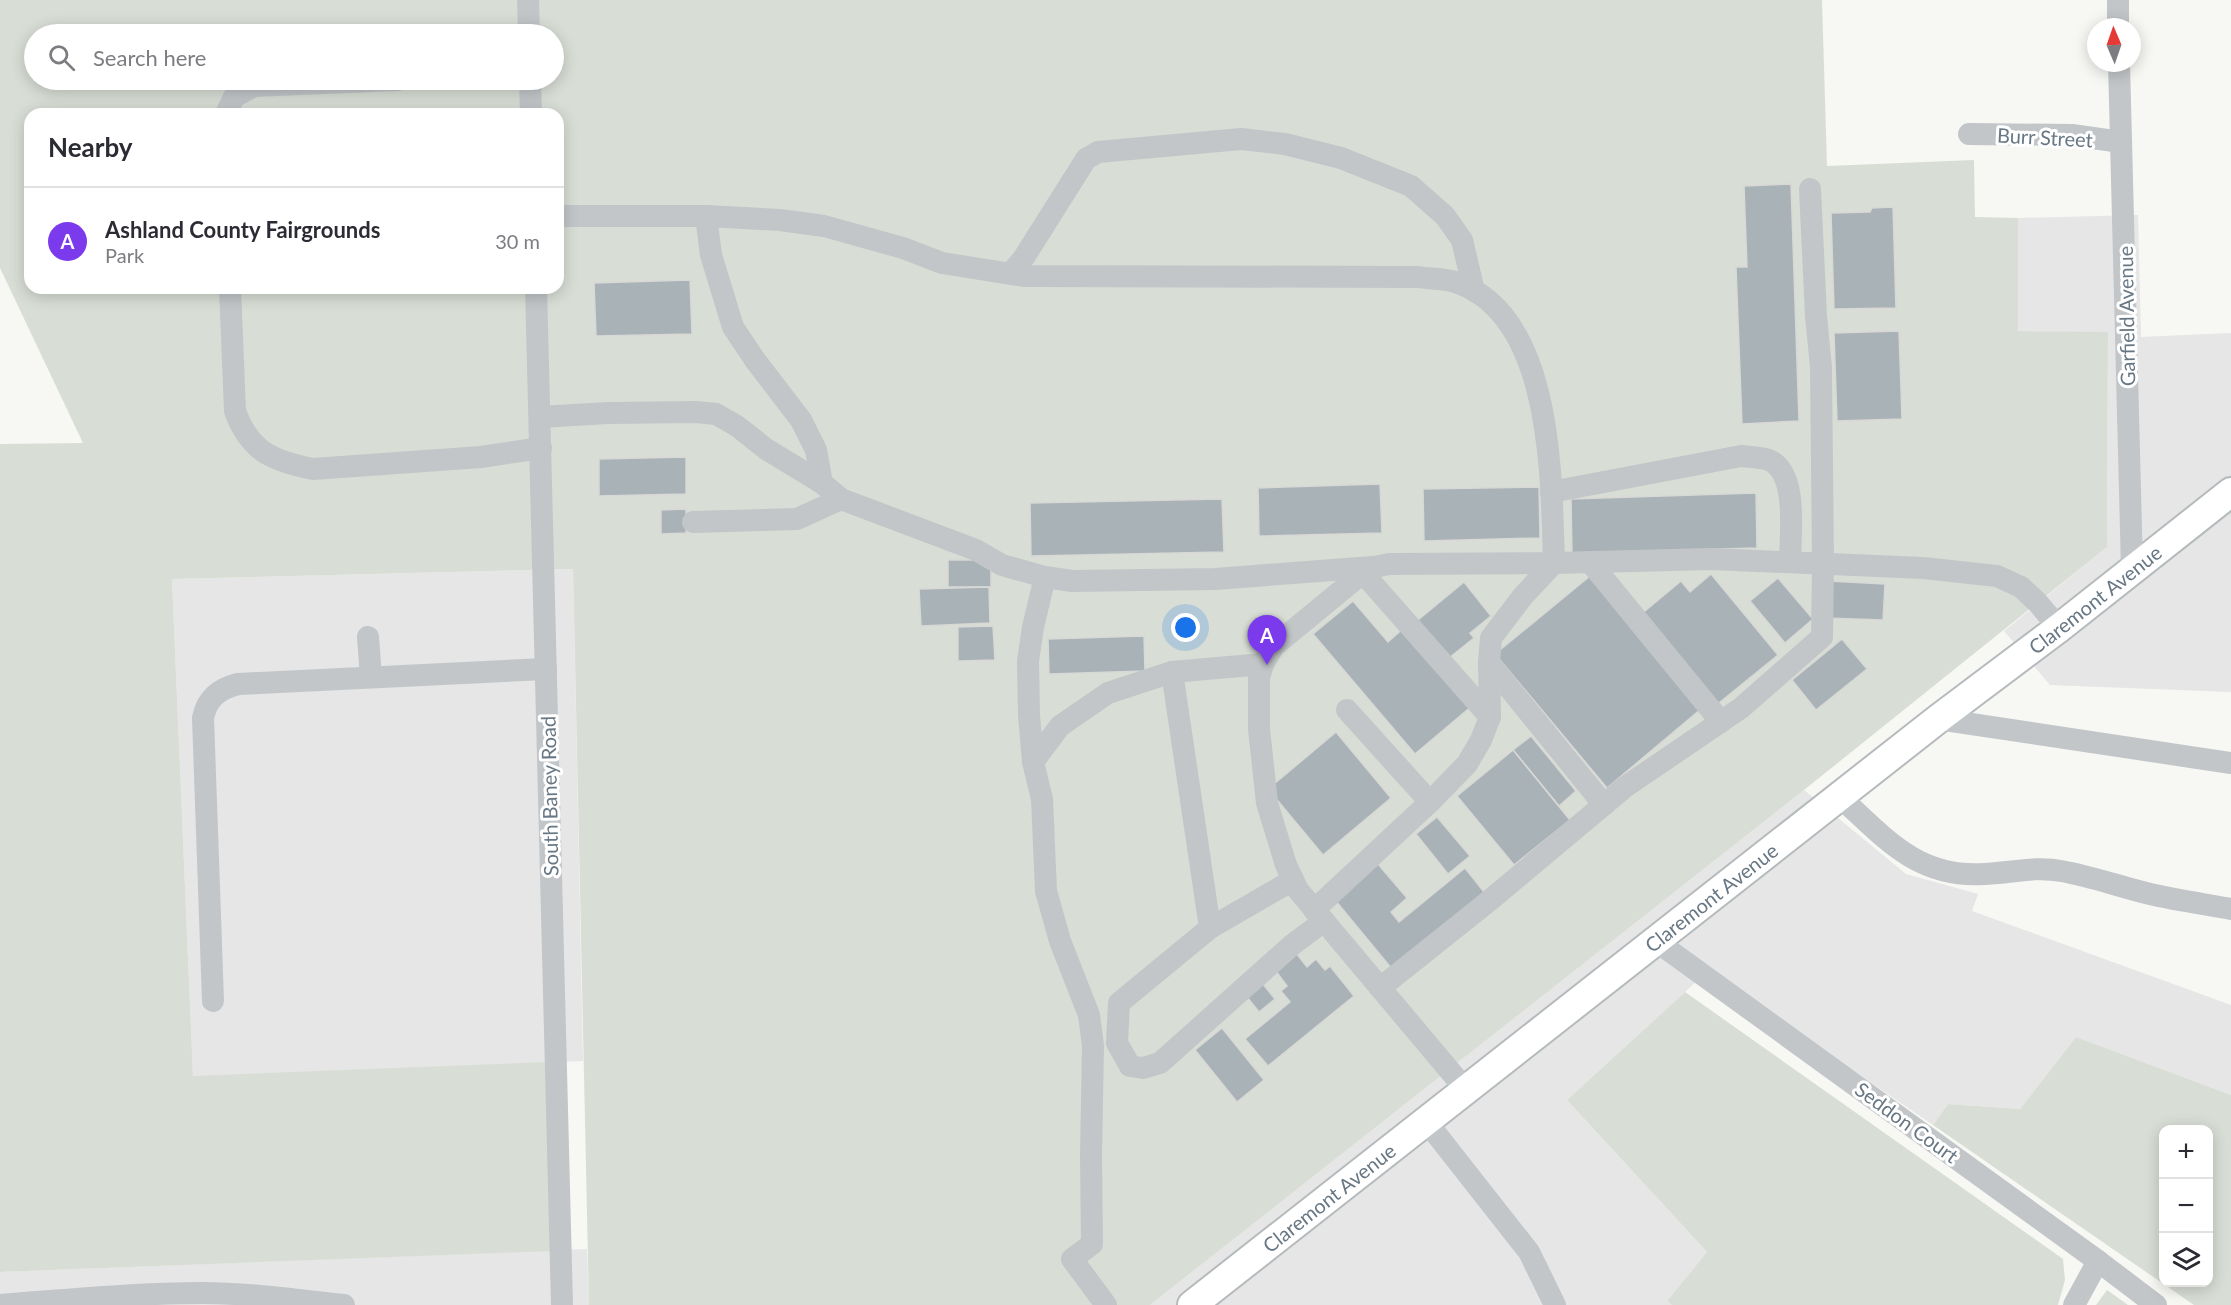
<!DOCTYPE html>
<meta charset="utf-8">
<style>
body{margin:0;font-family:Lato,sans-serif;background:#f7f7f7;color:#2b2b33}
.controls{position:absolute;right:18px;bottom:18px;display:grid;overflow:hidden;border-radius:12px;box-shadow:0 3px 15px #0003}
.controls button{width:54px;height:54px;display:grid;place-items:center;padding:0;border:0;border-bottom:2px solid #e1e1e2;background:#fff;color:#2b2b33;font:30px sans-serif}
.compass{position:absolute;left:2087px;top:18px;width:54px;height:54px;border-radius:50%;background:#fff;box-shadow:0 3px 15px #0003;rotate:358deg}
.you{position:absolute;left:1186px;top:628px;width:21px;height:21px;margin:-15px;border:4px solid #fff;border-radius:50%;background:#1a73e8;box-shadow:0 0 0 9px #1a73e833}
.badge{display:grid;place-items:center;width:39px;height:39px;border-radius:50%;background:#7c3aed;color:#fff;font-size:20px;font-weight:700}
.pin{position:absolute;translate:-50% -50px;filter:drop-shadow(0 2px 3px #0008)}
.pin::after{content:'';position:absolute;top:32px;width:21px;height:18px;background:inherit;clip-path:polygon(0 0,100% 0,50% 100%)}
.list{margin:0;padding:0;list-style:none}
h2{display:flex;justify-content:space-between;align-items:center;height:78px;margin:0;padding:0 24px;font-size:26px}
h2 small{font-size:20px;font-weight:400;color:#7c7c81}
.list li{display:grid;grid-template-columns:39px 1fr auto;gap:18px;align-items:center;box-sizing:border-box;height:108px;padding:0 24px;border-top:2px solid #e1e1e2}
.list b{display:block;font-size:22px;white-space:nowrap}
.list p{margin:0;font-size:20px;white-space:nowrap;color:#7c7c81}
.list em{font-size:20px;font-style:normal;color:#7c7c81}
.icon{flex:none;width:33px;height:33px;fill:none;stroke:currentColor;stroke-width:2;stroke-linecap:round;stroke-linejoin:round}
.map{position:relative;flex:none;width:2231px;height:1305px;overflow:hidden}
.search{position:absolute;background:#fff;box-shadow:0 3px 15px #0003;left:24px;top:24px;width:540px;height:66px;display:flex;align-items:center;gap:15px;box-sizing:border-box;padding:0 21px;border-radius:33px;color:#7c7c81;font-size:22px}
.panel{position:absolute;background:#fff;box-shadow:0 3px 15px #0003;left:24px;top:108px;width:540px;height:186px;border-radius:18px}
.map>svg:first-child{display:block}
.built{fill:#e5e6e5}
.green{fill:#d8ded5;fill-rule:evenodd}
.building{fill:#a9b2b6;stroke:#d8d8d6;stroke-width:1.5}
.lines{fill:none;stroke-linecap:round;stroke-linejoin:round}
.major-casing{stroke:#b5babd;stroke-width:32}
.minor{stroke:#c2c6c9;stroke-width:22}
.major{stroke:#fff;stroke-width:28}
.labels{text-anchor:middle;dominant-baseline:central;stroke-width:6;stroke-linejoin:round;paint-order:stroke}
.street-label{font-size:20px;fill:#677784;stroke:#fff}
</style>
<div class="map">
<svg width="2231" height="1305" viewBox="0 0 2231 1305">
<rect width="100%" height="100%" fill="#f7f7f4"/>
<g class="built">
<path d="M2138,215L2141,337L2231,333V692L2050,685L2004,631L2107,547L2108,333L2017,331L2018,218Z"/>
<path d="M573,569L583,1061L193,1077L172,579Z"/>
<path d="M1804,790L1906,874L1978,894L1972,911L2231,1005V1095L2076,1037L2020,1109L1948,1104L1933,1125L1708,971L1567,1100L1707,1252L1667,1301L1672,1305H1150Z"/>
<path d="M587,1249L589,1305H0V1272Z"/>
</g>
<g class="green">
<path d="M0,0H1822L1827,166L1974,160L1975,217L2018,218V331L2108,332L2107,547L1804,790L1150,1305H589L573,569L172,579L193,1076L547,1062L551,1251L0,1272V444L83,443L0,268ZM34,34H554V80H34ZM30,114H558V288H30Z"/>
<path d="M1685,992L2063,1259L2065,1280L2058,1305H1672L1667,1301L1707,1252L1567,1100Z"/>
<path d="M2076,1037L2231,1095V1305H2194L1933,1125L1948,1104L2020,1109ZM2164,1130H2208V1282H2164Z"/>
<path d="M2107,1290L2128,1305H2096Z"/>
</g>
<g class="building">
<path d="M1791,184L1799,421L1742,424L1736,267H1747L1744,186Z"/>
<path d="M1893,207L1896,308L1834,309L1831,213L1870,212L1872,208Z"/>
<path d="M690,280L692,334L596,336L594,283Z"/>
<path d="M1899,331L1902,419L1837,421L1834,333Z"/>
<path d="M686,457V494L599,496V459Z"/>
<path d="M1380,484L1382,533L1259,536L1258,488Z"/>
<path d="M1539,487L1540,538L1424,541L1423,489Z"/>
<path d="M1756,493L1757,548L1572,553L1571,499Z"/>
<path d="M1222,499L1224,552L1031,556L1030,503Z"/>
<path d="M686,509V533L661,534V510Z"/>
<rect x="948" y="560" width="43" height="27"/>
<path d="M1711,574L1778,655L1714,707L1639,616L1681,581L1690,592Z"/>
<path d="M1590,576L1701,709L1607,788L1495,654Z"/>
<path d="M1778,578L1813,619L1785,643L1750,601Z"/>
<path d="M1828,581L1885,584L1883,620L1826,618Z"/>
<path d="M1464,582L1491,616L1470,633L1474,638L1449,658L1418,620Z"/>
<path d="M989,587L990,623L921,626L919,589Z"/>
<path d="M1353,601L1388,642L1406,626L1473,705L1415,754L1313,634Z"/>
<path d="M993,626L995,660L958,661V627Z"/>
<path d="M1144,636L1145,671L1049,674L1048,639Z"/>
<path d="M1842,639L1867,669L1816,710L1792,680Z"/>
<path d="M1336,732L1391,798L1323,855L1268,789Z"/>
<path d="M1531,736L1576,791L1559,806L1513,750Z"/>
<path d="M1513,750L1570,820L1514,865L1457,796Z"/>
<path d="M1437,817L1470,856L1448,874L1416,834Z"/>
<path d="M1378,864L1407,898L1391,912L1399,922L1465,868L1484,892L1392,969L1335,900Z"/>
<path d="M1296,953L1307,967L1316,959L1325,970L1330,966L1354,996L1268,1066L1245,1039L1290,1002L1281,991L1287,986L1275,970Z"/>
<path d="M1263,984L1275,999L1259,1012L1247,997Z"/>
<path d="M1222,1028L1264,1080L1237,1102L1195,1050Z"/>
</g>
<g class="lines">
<g class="major-casing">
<g id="major">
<path id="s1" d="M1192,1305L1938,719L2059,628L2231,492"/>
</g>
</g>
<g class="minor">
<path d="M528,0L529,34"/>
<path d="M2118,0V27"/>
<path d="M2119,63L2132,569"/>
<path d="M530,80L531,114"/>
<path d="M226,114L234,97L254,86L398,80"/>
<path d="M1969,134L2072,135L2121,142"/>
<path d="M558,216H706L780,220L824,226L903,248L942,263L1024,276L1418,277C1430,279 1444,278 1455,282C1554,314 1551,479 1554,563L1389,564L1374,567L1359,576L1274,646L1263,664L1259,678V729L1267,803L1286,865L1298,890L1466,1090"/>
<path d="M706,216L711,255L733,327L755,360L801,420L816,450L822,483L841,499L976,550L1002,565L1045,577L1072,581L1215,579L1372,567"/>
<path d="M1010,274L1023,259L1086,159L1098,152L1241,139L1285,144L1341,158L1411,186L1445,216L1462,240L1474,291"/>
<path d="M230,288L235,411C250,452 273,461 313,469L481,457L541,448"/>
<path d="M536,288L562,1305"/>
<path d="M540,417L608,413L696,412L716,414L737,426L766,449L822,483"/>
<path d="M1551,492L1741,456C1749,457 1761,457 1769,460C1799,473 1790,536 1790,562"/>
<path d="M693,522L797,519L841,499"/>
<path d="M1590,562L1721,722"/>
<path d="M1363,573L1490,717"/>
<path d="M1045,577L1033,627L1028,661L1029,715L1033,762L1042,799L1046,891L1060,941L1089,1015L1093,1046L1091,1155L1092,1244L1072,1259L1106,1305"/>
<path d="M368,637L371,677"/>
<path d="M1489,663L1604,805"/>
<path d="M1172,672L1210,928"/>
<path d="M1347,710L1430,802"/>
<path d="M1938,719L2231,763"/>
<path d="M1033,762L1060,726L1108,693L1172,672L1263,664"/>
<path d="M1840,797C1885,838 1917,878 1984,874C2009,873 2036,866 2061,871C2091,876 2120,887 2150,894C2176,900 2204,904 2231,909"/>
<path d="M1293,880L1210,928L1119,1003L1117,1043L1130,1066L1143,1068L1160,1063L1292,945L1324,921"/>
<path d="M1314,910L1430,802L1467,764L1481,740L1490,717L1489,663L1491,638L1523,596L1554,563L1711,559L1923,568L1997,576L2021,587L2038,603L2059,628"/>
<path d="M1656,941L2098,1261L2156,1305"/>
<path d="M1380,988L1489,901L1625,787L1741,708L1822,637L1823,563L1821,367L1816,316L1810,189"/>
<path d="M213,1001L203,718C207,698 219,689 238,684L546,669"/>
<path d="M1426,1121L1529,1252L1555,1305"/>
<path d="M0,1305C67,1300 135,1293 202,1293C249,1293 297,1300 344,1305"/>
<path d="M2074,1305L2098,1261"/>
</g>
<use href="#major" class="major"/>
</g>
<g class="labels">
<g class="street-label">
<text transform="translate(2045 137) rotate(3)">Burr Street</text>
<text transform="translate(2126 316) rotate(-91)">Garfield Avenue</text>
<text stroke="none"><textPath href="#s1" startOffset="1146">Claremont Avenue</textPath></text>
<text transform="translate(549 796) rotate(-91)">South Baney Road</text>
<text stroke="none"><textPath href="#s1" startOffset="660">Claremont Avenue</textPath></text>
<text transform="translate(1907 1122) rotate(36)">Seddon Court</text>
<text stroke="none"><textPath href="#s1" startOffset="174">Claremont Avenue</textPath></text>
</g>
</g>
</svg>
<div class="controls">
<button>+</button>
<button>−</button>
<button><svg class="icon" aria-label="layers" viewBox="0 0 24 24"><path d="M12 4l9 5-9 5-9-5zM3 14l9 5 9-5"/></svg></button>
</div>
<svg class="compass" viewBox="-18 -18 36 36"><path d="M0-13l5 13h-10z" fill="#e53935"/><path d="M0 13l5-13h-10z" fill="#7c7c81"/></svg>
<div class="you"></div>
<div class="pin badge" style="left:1267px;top:665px">A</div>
<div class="search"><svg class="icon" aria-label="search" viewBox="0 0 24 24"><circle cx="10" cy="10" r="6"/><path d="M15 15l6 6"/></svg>Search here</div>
<section class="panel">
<h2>Nearby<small></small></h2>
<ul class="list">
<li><span class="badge">A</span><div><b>Ashland County Fairgrounds</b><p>Park</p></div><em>30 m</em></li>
</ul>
</section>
</div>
